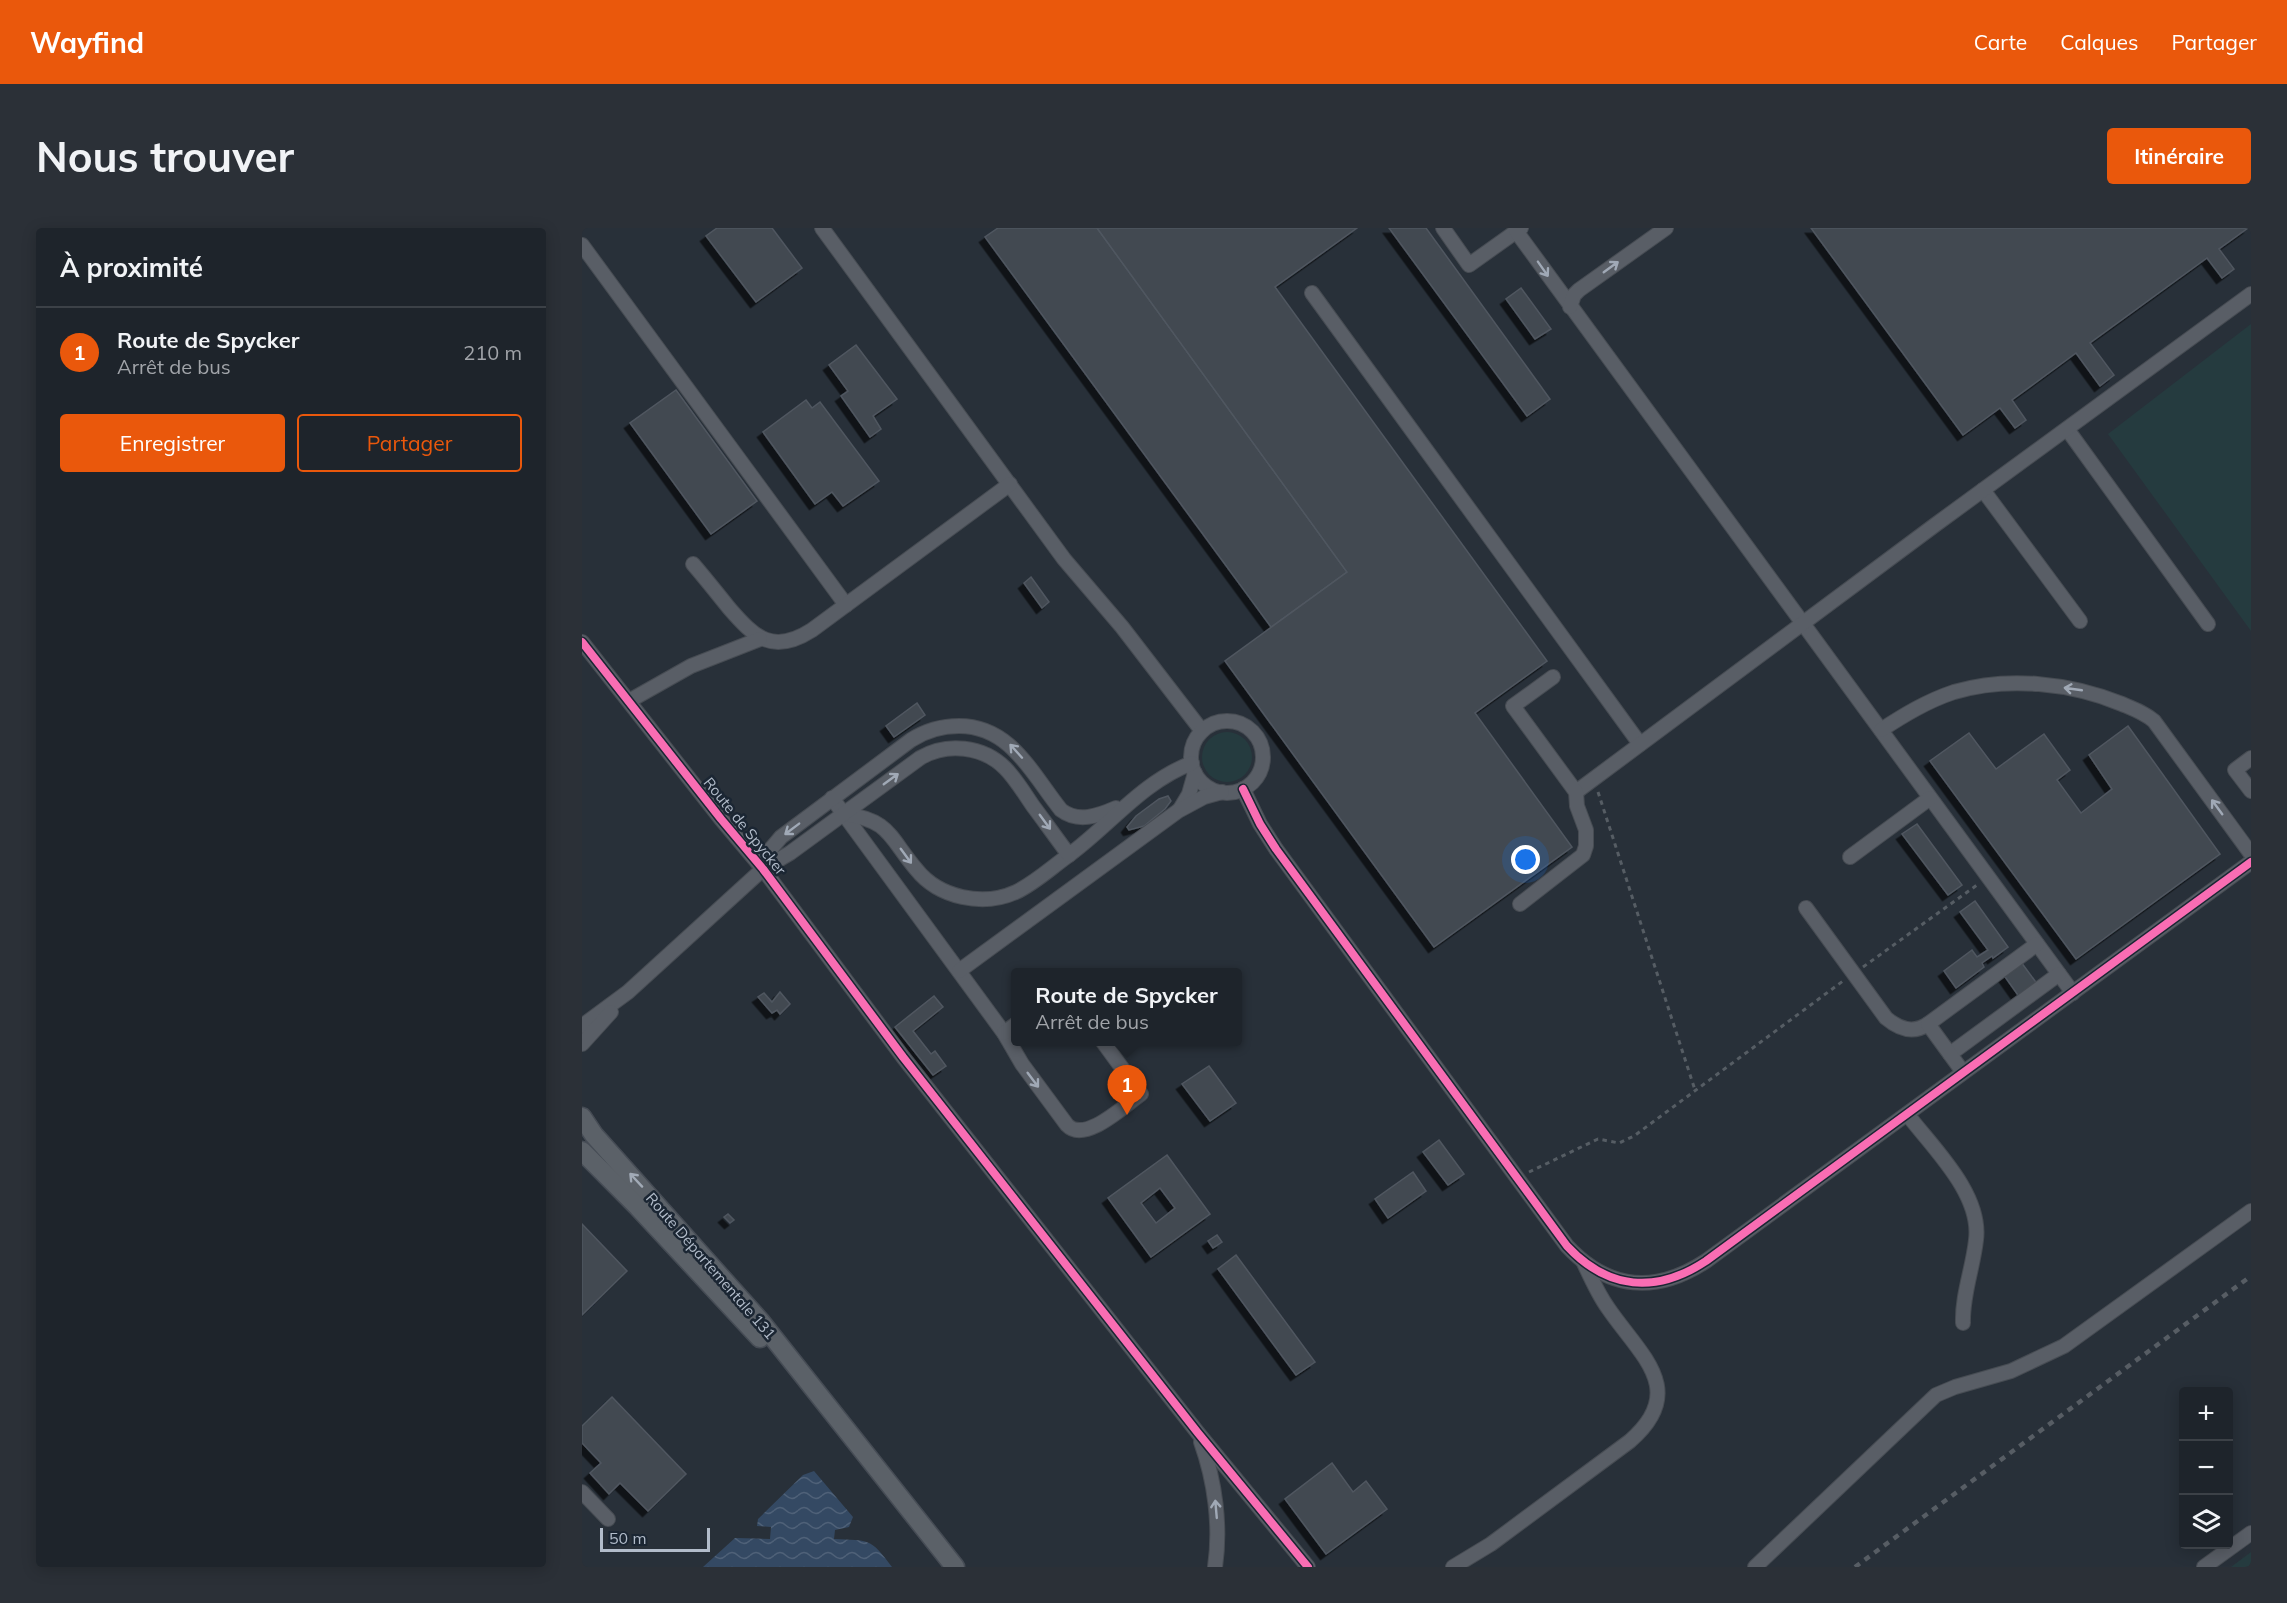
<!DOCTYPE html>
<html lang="fr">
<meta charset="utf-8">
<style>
body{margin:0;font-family:Mulish,sans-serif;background:#2b3037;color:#f1f3f6}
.controls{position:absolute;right:18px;bottom:18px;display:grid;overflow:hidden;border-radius:6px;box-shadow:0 3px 15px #0003}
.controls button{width:54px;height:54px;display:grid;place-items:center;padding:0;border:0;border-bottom:2px solid #3c4147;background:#1e242b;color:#f1f3f6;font:30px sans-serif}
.scale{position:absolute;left:18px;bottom:15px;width:110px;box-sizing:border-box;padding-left:6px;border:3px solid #b2bcca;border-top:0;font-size:16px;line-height:21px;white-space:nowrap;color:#b2bcca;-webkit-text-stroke:4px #1b2633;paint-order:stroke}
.you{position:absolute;left:944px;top:632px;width:21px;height:21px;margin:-15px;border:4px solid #fff;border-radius:50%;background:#1a73e8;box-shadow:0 0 0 9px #1a73e833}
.badge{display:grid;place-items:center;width:39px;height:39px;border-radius:50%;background:#ea580c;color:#fff;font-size:20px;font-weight:700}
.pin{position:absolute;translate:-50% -50px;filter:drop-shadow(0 2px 3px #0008)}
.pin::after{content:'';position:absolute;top:32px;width:21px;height:18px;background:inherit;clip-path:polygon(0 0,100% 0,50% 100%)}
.popup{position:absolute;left:429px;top:740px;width:231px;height:78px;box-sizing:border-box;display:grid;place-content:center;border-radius:6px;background:#1e242b;filter:drop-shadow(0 2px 4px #0005);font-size:20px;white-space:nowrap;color:#a1a4a9}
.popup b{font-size:22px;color:#f1f3f6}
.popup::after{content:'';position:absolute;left:50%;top:100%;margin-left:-12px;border:12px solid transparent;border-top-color:#1e242b}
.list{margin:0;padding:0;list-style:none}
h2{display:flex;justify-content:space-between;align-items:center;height:78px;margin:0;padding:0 24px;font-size:26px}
h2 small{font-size:20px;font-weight:400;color:#a1a4a9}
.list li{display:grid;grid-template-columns:39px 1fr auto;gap:18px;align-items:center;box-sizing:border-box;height:90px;padding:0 24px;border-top:2px solid #3c4147}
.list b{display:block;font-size:22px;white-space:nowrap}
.list p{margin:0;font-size:20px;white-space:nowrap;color:#a1a4a9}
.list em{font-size:20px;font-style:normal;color:#a1a4a9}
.actions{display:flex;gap:12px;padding:18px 24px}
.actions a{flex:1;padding:14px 0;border:2px solid #ea580c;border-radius:6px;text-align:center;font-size:21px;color:#ea580c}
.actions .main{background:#ea580c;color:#fff}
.icon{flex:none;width:33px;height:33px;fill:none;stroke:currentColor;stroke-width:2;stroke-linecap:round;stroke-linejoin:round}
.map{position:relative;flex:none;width:1669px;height:1339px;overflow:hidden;border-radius:6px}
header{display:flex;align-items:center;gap:36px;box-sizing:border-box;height:84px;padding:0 30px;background:#ea580c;color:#fff}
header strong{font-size:28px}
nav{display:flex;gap:33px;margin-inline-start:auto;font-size:21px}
.intro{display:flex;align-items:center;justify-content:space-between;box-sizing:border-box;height:144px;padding:0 36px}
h1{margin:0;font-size:42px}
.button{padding:15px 27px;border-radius:6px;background:#ea580c;color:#fff;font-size:21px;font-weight:700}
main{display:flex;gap:36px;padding:0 36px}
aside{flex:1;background:#1e242b;border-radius:6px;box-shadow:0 3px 15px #0003}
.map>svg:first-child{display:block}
.green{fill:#253b3f}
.water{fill:url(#water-waves)}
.building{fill:#424951;stroke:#505760;stroke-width:1.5;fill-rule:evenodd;filter:url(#shadow)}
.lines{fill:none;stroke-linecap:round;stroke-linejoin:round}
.minor-casing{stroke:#474c53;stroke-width:16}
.major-casing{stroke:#464c55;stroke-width:21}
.path{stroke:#565d64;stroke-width:3;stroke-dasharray:4.5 4.5;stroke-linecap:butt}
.minor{stroke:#595e66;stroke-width:14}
.major{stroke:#5b6168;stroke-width:18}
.rail{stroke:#575d64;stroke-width:4.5;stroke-dasharray:6 6;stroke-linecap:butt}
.cycleway-casing{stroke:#1b2633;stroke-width:11}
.cycleway{stroke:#f96db3;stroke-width:8}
.oneway{stroke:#a0a9b6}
.oneway2{stroke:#a1aab6}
.labels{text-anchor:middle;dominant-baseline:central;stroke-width:5;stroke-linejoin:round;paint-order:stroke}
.street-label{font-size:15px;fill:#b2bcca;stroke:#1b2633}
</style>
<header>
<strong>Wayfind</strong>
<nav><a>Carte</a><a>Calques</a><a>Partager</a></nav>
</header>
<div class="intro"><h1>Nous trouver</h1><a class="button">Itinéraire</a></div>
<main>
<aside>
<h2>À proximité<small></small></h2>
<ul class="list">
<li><span class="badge">1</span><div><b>Route de Spycker</b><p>Arrêt de bus</p></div><em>210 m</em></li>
</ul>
<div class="actions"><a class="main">Enregistrer</a><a>Partager</a></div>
</aside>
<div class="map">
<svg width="1669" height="1339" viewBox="0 0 1669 1339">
<defs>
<pattern id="water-waves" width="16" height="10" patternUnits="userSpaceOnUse" patternTransform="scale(1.5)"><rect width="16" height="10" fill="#344963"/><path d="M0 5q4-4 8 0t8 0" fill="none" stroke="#4f6178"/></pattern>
<filter id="shadow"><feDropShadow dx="-5.5" dy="5.5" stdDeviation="0" flood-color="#0009"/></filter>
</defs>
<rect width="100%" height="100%" fill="#283039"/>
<g class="green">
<path d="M1669,96V403L1526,206Z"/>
<circle cx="645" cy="529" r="25"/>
<path d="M1669,1324V1339H1649Z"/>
</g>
<path class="water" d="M232,1243L271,1289L267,1299L253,1302L252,1311C287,1313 288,1309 310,1339H121L153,1310L188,1311L189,1299L175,1298L176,1291L221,1247Z"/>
<g class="building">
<path d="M135,0H190L220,40L174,74L124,8Z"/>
<path d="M416,0H515L765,344L689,399L403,9Z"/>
<path d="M515,0H775L693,59L965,433L893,485L990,619L852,719L643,433L765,344Z"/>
<path d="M807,0H844L968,171L945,188Z"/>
<path d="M1229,0H1666L1637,21L1652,41L1640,50L1625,30L1508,115L1532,147L1518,158L1494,125L1430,172L1444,192L1433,200L1418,180L1381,207Z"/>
<path d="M939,60L969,101L953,111L924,71Z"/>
<path d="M274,117L315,171L291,188L299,201L288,209L259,168L266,163L247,137Z"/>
<path d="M94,162L175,273L129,306L48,195Z"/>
<path d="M224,172L230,180L238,174L297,253L261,278L250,264L233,276L181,204Z"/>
<path d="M449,349L467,374L460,380L442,355Z"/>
<path d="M335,475L343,487L312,509L304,498Z"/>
<path d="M1546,498L1638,626L1494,731L1348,533L1387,505L1414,541L1462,506L1488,542L1475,552L1499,585L1530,561L1507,527Z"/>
<path d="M586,568L589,573L583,581L562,598L547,602L545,599L554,588L577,571Z"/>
<path d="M1335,596L1380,657L1366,667L1320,606Z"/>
<path d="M1393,673L1426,719L1411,730L1410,728L1400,735L1402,739L1374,760L1362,743L1390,722L1395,729L1406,722L1378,684Z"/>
<path d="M1439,734L1456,757L1438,770L1421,746Z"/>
<path d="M198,764L208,776L198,786L195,782L190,785L176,769L182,765L190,774Z"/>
<path d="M352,768L361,779L331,803L349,826L353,823L364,838L351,847L313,799Z"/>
<path d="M627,838L654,875L628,893L600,856Z"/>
<path d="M857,912L882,946L866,957L841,924Z"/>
<path d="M585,927L628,986L569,1029L526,970ZM578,960L593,980L574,995L559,975Z"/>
<path d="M831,944L844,963L806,990L793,971Z"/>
<path d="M146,986L152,992L148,995L142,989Z"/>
<path d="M0,996L45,1043L0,1087Z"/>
<path d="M635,1007L640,1014L631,1020L626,1013Z"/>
<path d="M654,1027L733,1134L714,1147L636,1041Z"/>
<path d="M30,1169L104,1246L66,1283L38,1255L27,1266L8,1245L19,1235L0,1215V1198Z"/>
<path d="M750,1235L771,1264L784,1253L805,1281L744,1326L703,1271Z"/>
</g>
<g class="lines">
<g class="minor-casing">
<g id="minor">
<path d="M240,0L482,331L540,399L620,503"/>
<path d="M861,0L887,37L939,0"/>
<path d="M934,3L1491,765"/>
<path d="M0,17L264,377"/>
<path d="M730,65L1058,516"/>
<path d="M988,79L992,67L997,62L1084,0"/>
<path d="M1485,201L1626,396"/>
<path d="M1401,262L1498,393"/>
<path d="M111,336C123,350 135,365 147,380C173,410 191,427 230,402L428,256"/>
<path d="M0,414L139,591L181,641L321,829L616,1205L726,1339"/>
<path d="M47,473L109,438L178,411"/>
<circle cx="645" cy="529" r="36"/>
<path d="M1299,502C1322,487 1345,473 1372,464C1426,448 1489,455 1540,476C1552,481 1563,485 1572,493L1669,626"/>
<path d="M1669,530L1653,542L1669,563"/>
<path d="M661,561L678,596L694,621L985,1018C1026,1062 1074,1066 1124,1033L1669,634"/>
<path d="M994,564L1353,297L1669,66"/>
<path d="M250,570L422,805L440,836L485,897C503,916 543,877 559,866L521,814"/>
<path d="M598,581L607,566L613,545"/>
<path d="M262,586C308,592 307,609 334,641C357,670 401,679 434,664C453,655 470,639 487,627"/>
<path d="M1268,629L1348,570"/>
<path d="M181,641L188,622L199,609L329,512C343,503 359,498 377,498C429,498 450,546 479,582C496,595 516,588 534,580"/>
<path d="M938,676L1001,627L1004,618V602L995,578L994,564L931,478L971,449"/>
<path d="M1224,680L1304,790C1317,801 1331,806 1346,796"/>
<path d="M377,743L596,583L622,569L640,564"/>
<path d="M0,798L46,764L181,641L208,625L338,530C365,514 401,518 423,540C434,551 442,565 451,578C463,594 475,611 487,627C528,597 560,554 610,535"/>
<path d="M422,805L434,796"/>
<path d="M0,816L29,784"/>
<path d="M1368,826L1477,746"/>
<path d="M1381,844L1346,796L1455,716"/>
<path d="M1325,886C1351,920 1400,966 1394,1012C1391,1040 1380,1067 1381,1095"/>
<path d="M619,1214C633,1253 639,1298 633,1339"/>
<path d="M0,1264L26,1291"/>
<path d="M871,1339L909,1316L1048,1213C1107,1162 1058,1127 1026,1080C1016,1066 1009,1050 1002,1035"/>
<path d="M1173,1339L1354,1167L1373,1159L1429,1143L1482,1118L1669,983"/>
<path d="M1622,1339L1669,1305"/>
</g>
</g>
<g class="major-casing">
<g id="major">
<path d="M0,889L12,907L179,1094L373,1339"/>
<path d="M0,923L56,979L178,1110"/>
</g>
</g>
<g class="path">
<path d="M1016,564L1113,862"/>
<path d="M1281,739L1395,657"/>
<path d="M947,944L1016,911L1037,915L1052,908L1261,753"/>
</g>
<use href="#minor" class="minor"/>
<use href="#major" class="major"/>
<path class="rail" d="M1273,1339L1669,1048"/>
<g class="cycleway-casing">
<g id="cycleway">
<path d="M0,414L139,591L181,641L321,829L616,1205L726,1339"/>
<path d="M661,561L678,596L694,621L985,1018C1026,1062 1074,1066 1124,1033L1669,634"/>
</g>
</g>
<use href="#cycleway" class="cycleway"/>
</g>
<defs><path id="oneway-shaft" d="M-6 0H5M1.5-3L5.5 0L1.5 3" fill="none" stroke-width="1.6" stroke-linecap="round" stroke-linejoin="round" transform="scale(1.5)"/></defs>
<g class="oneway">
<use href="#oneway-shaft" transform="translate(1029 39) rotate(-36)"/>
<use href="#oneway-shaft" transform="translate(961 41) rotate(55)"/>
<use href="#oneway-shaft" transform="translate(1491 461) rotate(-172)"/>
<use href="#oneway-shaft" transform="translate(434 523) rotate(-132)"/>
<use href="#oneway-shaft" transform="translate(309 551) rotate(-36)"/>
<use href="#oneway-shaft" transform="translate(1635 579) rotate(-126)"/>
<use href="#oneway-shaft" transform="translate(463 594) rotate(54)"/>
<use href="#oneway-shaft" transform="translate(210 601) rotate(143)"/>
<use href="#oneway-shaft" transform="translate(324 628) rotate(54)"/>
<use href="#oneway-shaft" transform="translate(451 852) rotate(53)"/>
<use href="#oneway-shaft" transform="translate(634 1281) rotate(-95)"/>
</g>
<use class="oneway2" href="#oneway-shaft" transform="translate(54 952) rotate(-133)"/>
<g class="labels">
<g class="street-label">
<text transform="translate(163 598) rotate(51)">Route de Spycker</text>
<text transform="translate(129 1038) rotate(49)">Route Départementale 131</text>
</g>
</g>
</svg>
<div class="controls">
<button>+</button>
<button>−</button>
<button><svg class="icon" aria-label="layers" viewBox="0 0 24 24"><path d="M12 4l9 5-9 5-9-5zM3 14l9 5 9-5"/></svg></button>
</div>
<div class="scale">50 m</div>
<div class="you"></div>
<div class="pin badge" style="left:545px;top:887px">1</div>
<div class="popup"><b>Route de Spycker</b>Arrêt de bus</div>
</div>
</main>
